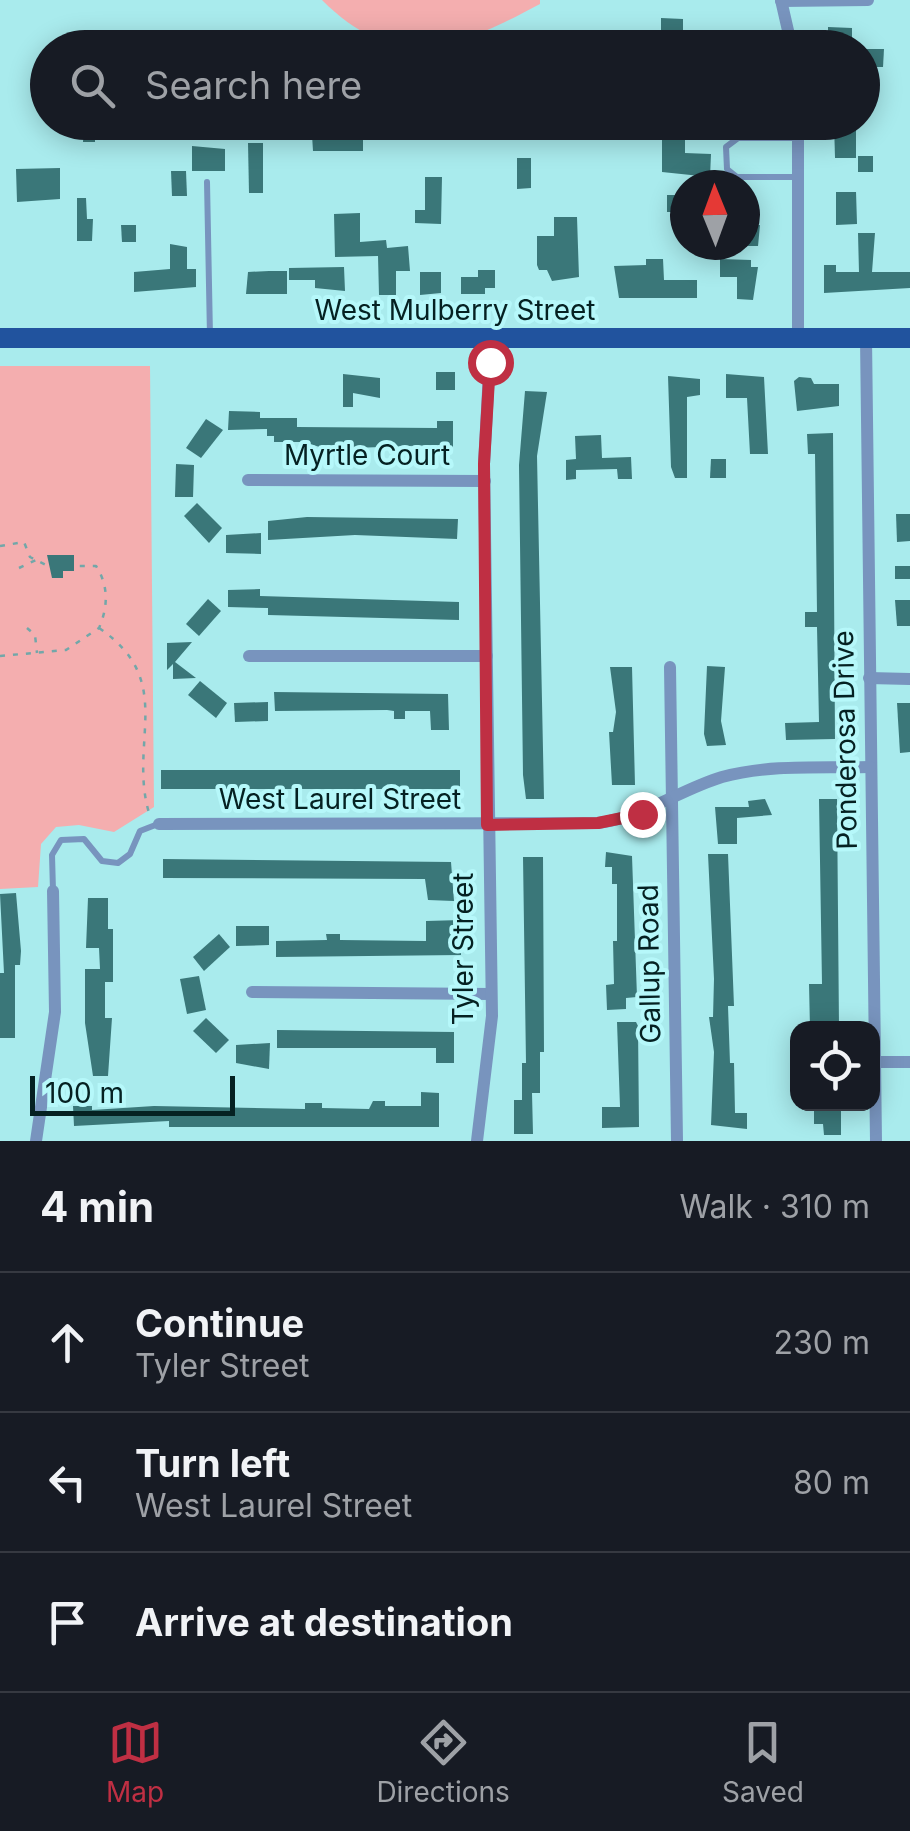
<!DOCTYPE html>
<meta charset="utf-8">
<style>
body{margin:0;font-family:Inter,sans-serif;background:#242831;color:#f1f3f6}
.controls{position:absolute;right:30px;bottom:30px;display:grid;overflow:hidden;border-radius:20px;box-shadow:0 5px 25px #0003}
.controls button{width:90px;height:90px;display:grid;place-items:center;padding:0;border:0;border-bottom:2px solid #363941;background:#171b24;color:#f1f3f6;font:50px sans-serif}
.compass{position:absolute;left:670px;top:170px;width:90px;height:90px;border-radius:50%;background:#171b24;box-shadow:0 5px 25px #0003;rotate:359deg}
.scale{position:absolute;left:30px;bottom:25px;width:205px;box-sizing:border-box;padding-left:10px;border:5px solid #052122;border-top:0;font-size:28px;line-height:35px;white-space:nowrap;color:#052122;-webkit-text-stroke:8px #b6f8fa;paint-order:stroke}
.stop{position:absolute;width:30px;height:30px;margin:-22px;border:8px solid #bf2f43;border-radius:50%;background:#fff}
.stop.end{background:#bf2f43;border-color:#fff;box-shadow:0 2px 10px #0008}
.list{margin:0;padding:0;list-style:none}
h2{display:flex;justify-content:space-between;align-items:center;height:130px;margin:0;padding:0 40px;font-size:42px}
h2 small{font-size:32px;font-weight:400;color:#9ea1a6}
.list li{display:grid;grid-template-columns:65px 1fr auto;gap:30px;align-items:center;box-sizing:border-box;height:140px;padding:0 40px;border-top:2px solid #363941}
.list b{display:block;font-size:38px;white-space:nowrap}
.list p{margin:0;font-size:32px;white-space:nowrap;color:#9ea1a6}
.list em{font-size:32px;font-style:normal;color:#9ea1a6}
.icon{flex:none;width:55px;height:55px;fill:none;stroke:currentColor;stroke-width:2;stroke-linecap:round;stroke-linejoin:round}
.map{position:relative;flex:none;width:910px;height:1141px;overflow:hidden}
.search{position:absolute;background:#171b24;box-shadow:0 5px 25px #0003;left:30px;right:30px;top:30px;height:110px;display:flex;align-items:center;gap:25px;box-sizing:border-box;padding:0 35px;border-radius:55px;color:#9ea1a6;font-size:38px}
.sheet{height:550px;background:#171b24}
nav{display:flex;justify-content:space-around;align-items:center;box-sizing:border-box;height:140px;border-top:2px solid #363941;background:#171b24;font-size:28px;color:#9ea1a6}
nav a{display:grid;justify-items:center;gap:5px}
nav .on{color:#bf2f43}
.map>svg:first-child{display:block}
.green{fill:#f4aeaf}
.building{fill:#3a7779}
.lines{fill:none;stroke-linecap:round;stroke-linejoin:round}
.path{stroke:#72a7a9;stroke-width:2.5;stroke-dasharray:5 8;stroke-linecap:butt}
.lane{stroke:#7894be;stroke-width:6}
.street{stroke:#7894be;stroke-width:12}
.primary{stroke:#21539e;stroke-width:20}
.route{stroke:#bf2f43;stroke-width:12}
.labels{text-anchor:middle;dominant-baseline:central;stroke-width:8;stroke-linejoin:round;paint-order:stroke}
.street-label{font-size:28px;fill:#052122;stroke:#b6f8fa}
</style>
<div class="map">
<svg width="910" height="1141" viewBox="0 0 910 1141">
<rect width="100%" height="100%" fill="#a9ebed"/>
<g class="green">
<path d="M322,0H540V4C458,48 397,75 322,0Z"/>
<path d="M0,366H150L154,807L114,832L79,825L56,827L41,844L38,887L0,889Z"/>
</g>
<g class="building">
<path d="M661,18L683,19V30H661Z"/>
<path d="M828,27L852,28V48H828Z"/>
<rect x="719" y="36" width="21" height="12"/>
<path d="M863,49H884L883,67H863Z"/>
<path d="M672,122H685V153L711,154L710,177L662,172V134H671Z"/>
<path d="M834,122H856V158H835Z"/>
<path d="M84,126H95V142H83Z"/>
<path d="M312,135H363V151H313Z"/>
<path d="M248,143H263V193H249Z"/>
<path d="M192,146L225,149V171H192Z"/>
<rect x="858" y="156" width="15" height="16"/>
<path d="M517,158H531V188L517,189Z"/>
<path d="M60,168V199L17,202L16,169Z"/>
<path d="M171,171H186L187,196H172Z"/>
<path d="M425,177H442L441,224L415,223V210H425Z"/>
<path d="M836,192H856L857,224L836,225Z"/>
<rect x="667" y="195" width="18" height="17"/>
<path d="M77,198H86L87,219H93L92,241H77Z"/>
<path d="M360,213V242L386,240L387,248L408,246L410,271H396V295H379L378,256L335,257L334,214Z"/>
<path d="M554,217H577L579,277L552,281L547,270H539L537,265V236H554Z"/>
<path d="M121,225H136V242H122Z"/>
<path d="M760,225L758,246H745V226Z"/>
<path d="M858,233H875L872,272H910V288L824,293V265H836V272H859Z"/>
<path d="M170,244L187,247V269H196V287L134,292V272L170,269Z"/>
<path d="M646,259H663L664,280H697V298H619L614,266L646,265Z"/>
<path d="M720,259L751,260V267H758L753,300L737,299V277H720Z"/>
<path d="M344,267L345,291L315,288V280H289V268Z"/>
<path d="M478,270H495V288H485V294H461V277H478Z"/>
<path d="M269,271H287V294H246L248,272Z"/>
<path d="M420,272H441V293L420,295Z"/>
<rect x="436" y="372" width="19" height="18"/>
<path d="M343,374L380,378V398L353,393V407H343Z"/>
<path d="M726,374L764,377L768,454H750L747,398H726Z"/>
<path d="M668,376L700,379V395L687,397V478H675L671,467Z"/>
<path d="M799,377L811,378L814,384H839V406L797,411L794,381Z"/>
<path d="M525,391L547,392L537,456L544,799H526L523,775L519,465Z"/>
<path d="M229,411L260,412V418H297V427L437,428V421H453V452H437V445L325,449L305,442H274V436H267V429L228,430Z"/>
<path d="M206,419L223,430L201,458L186,448Z"/>
<path d="M833,433L835,739L786,740L785,723L819,722L817,627H805V612H817L815,454H808L807,434Z"/>
<path d="M601,435L602,458L631,457L632,479H618L617,469L576,470V479L566,480V460L576,459L575,436Z"/>
<path d="M711,459H726V478H710Z"/>
<path d="M176,464L194,465L193,497H175Z"/>
<path d="M197,503L222,528L209,543L184,516Z"/>
<path d="M896,514H910V541L897,542Z"/>
<path d="M307,517L458,519L457,539L355,535L268,540V521Z"/>
<path d="M261,533V554L226,553V535Z"/>
<path d="M47,555H74V571H63V578H52Z"/>
<rect x="895" y="566" width="15" height="13"/>
<path d="M260,589V596L459,602V620L268,615V608L228,607V590Z"/>
<path d="M208,599L221,611L199,636L186,624Z"/>
<path d="M895,600H910V626H897Z"/>
<path d="M192,642L175,662L196,678L173,679V664L167,670V643Z"/>
<path d="M707,666L725,667L721,721L726,745L707,746L704,734Z"/>
<path d="M610,667H632L635,785H612L609,732H613L616,712Z"/>
<path d="M200,681L227,703L216,718L188,695Z"/>
<path d="M274,692L448,694L449,730H431L430,711H405V719H394V711L387,710L275,711Z"/>
<path d="M268,702V721L235,722L234,703Z"/>
<path d="M897,703H910V752L900,753Z"/>
<rect x="161" y="770" width="299" height="19"/>
<path d="M765,799L772,815L737,818V844H718L715,807H749L748,801Z"/>
<path d="M819,799H837L839,1028H810L809,984H822Z"/>
<path d="M606,852L632,856L637,997L626,998V1009L607,1010L606,985L614,984L613,941H617V884H612V867H605Z"/>
<path d="M708,854H728L734,1006H728L730,1063H734L735,1113H747V1129L711,1125L714,1052L709,1017H713L714,979Z"/>
<path d="M523,857H543L544,1052H540V1093H532L533,1134H514V1100H522V1063H526Z"/>
<path d="M163,859L451,862L454,901L428,900L425,879L163,878Z"/>
<path d="M16,893L21,951L20,965H15V1038H0V973H4L0,894Z"/>
<path d="M88,898H108V929H113V982H105V1018H112L108,1076H93L85,1023V969H100L99,948H86Z"/>
<path d="M461,920V955L276,957V941L327,940L326,934H340V940L426,941V921Z"/>
<path d="M236,926H269V945L236,946Z"/>
<path d="M219,934L230,947L204,971L193,957Z"/>
<path d="M199,976L206,1010L187,1014L180,979Z"/>
<path d="M206,1018L229,1040L216,1053L193,1031Z"/>
<path d="M617,1022H636L638,1026L639,1127L602,1128V1107H620Z"/>
<path d="M277,1030L454,1032V1063H436V1048H277Z"/>
<path d="M270,1043L269,1069L236,1063V1045Z"/>
<path d="M421,1092L439,1093V1127H169V1121L74,1126L73,1106H92V1110L154,1106L305,1109V1103H322V1108L369,1109L373,1101H385V1106H421Z"/>
<path d="M814,1104H841V1135H824L823,1124H814Z"/>
</g>
<g class="lines">
<g class="path">
<path d="M0,546L24,542L30,557L48,566"/>
<path d="M19,568L36,560"/>
<path d="M27,628L35,635L37,653"/>
<path d="M99,628C177,681 128,741 149,813"/>
<path d="M0,656L66,650L99,628C108,607 109,586 96,566H74"/>
</g>
<g class="lane">
<path d="M797,177H737L727,169L726,147L738,138H798"/>
<path d="M207,182L210,336"/>
<path d="M53,891L52,855L61,840L84,839L102,861L118,863L130,854L140,831L158,824"/>
</g>
<g class="street">
<path d="M781,0L792,48"/>
<path d="M781,1L868,0"/>
<path d="M798,122V337"/>
<path d="M866,338L876,1141"/>
<path d="M248,480L485,481"/>
<path d="M249,656H487"/>
<path d="M670,667L677,1141"/>
<path d="M869,678L910,679"/>
<path d="M159,824L598,823C645,817 679,790 722,777C770,764 822,768 870,767"/>
<path d="M252,992L491,994"/>
<path d="M875,1062H910"/>
<path d="M36,1141L55,1012L53,891"/>
<path d="M477,1141L492,1016L484,464L491,337"/>
</g>
<path class="primary" d="M0,338H910"/>
</g>
<g class="lines">
<path class="route" d="M490,362L484,464L487,825L598,823L642,814"/>
</g>
<g class="labels">
<g class="street-label">
<text x="455" y="310">West Mulberry Street</text>
<text x="367" y="455">Myrtle Court</text>
<text transform="translate(845 740) rotate(-91)">Ponderosa Drive</text>
<text x="340" y="799">West Laurel Street</text>
<text transform="translate(463 949) rotate(-90)">Tyler Street</text>
<text transform="translate(649 964) rotate(-91)">Gallup Road</text>
</g>
</g>
</svg>
<div class="controls">
<button><svg class="icon" aria-label="locate" viewBox="0 0 24 24"><circle cx="12" cy="12" r="6"/><path d="M12 2v4M12 18v4M2 12h4M18 12h4"/></svg></button>
</div>
<svg class="compass" viewBox="-18 -18 36 36"><path d="M0-13l5 13h-10z" fill="#e53935"/><path d="M0 13l5-13h-10z" fill="#9ea1a6"/></svg>
<div class="scale">100 m</div>
<div class="stop" style="left:490px;top:362px"></div>
<div class="stop end" style="left:642px;top:814px"></div>
<div class="search"><svg class="icon" aria-label="search" viewBox="0 0 24 24"><circle cx="10" cy="10" r="6"/><path d="M15 15l6 6"/></svg>Search here</div>
</div>
<section class="sheet">
<h2>4 min<small>Walk · 310 m</small></h2>
<ul class="list">
<li><svg class="icon" aria-label="ahead" viewBox="0 0 24 24"><path d="M12 20V5M6 11l6-6 6 6"/></svg><div><b>Continue</b><p>Tyler Street</p></div><em>230 m</em></li>
<li><svg class="icon" aria-label="left" viewBox="0 0 24 24"><path d="M17 20v-9H6M10 6l-5 5 5 5"/></svg><div><b>Turn left</b><p>West Laurel Street</p></div><em>80 m</em></li>
<li><svg class="icon" aria-label="arrive" viewBox="0 0 24 24"><path d="M6 21V4h12l-3 4 3 4H6"/></svg><div><b>Arrive at destination</b></div></li>
</ul>
</section>
<nav>
<a class="on"><svg class="icon" aria-label="map" viewBox="0 0 24 24"><path d="M3 6l6-2 6 2 6-2v14l-6 2-6-2-6 2zM9 4v14M15 6v14"/></svg>Map</a>
<a><svg class="icon" aria-label="directions" viewBox="0 0 24 24"><path d="M12 3l9 9-9 9-9-9zM9 14v-3h6M13 9l2 2-2 2"/></svg>Directions</a>
<a><svg class="icon" aria-label="saved" viewBox="0 0 24 24"><path d="M7 4h10v16l-5-4-5 4z"/></svg>Saved</a>
</nav>
